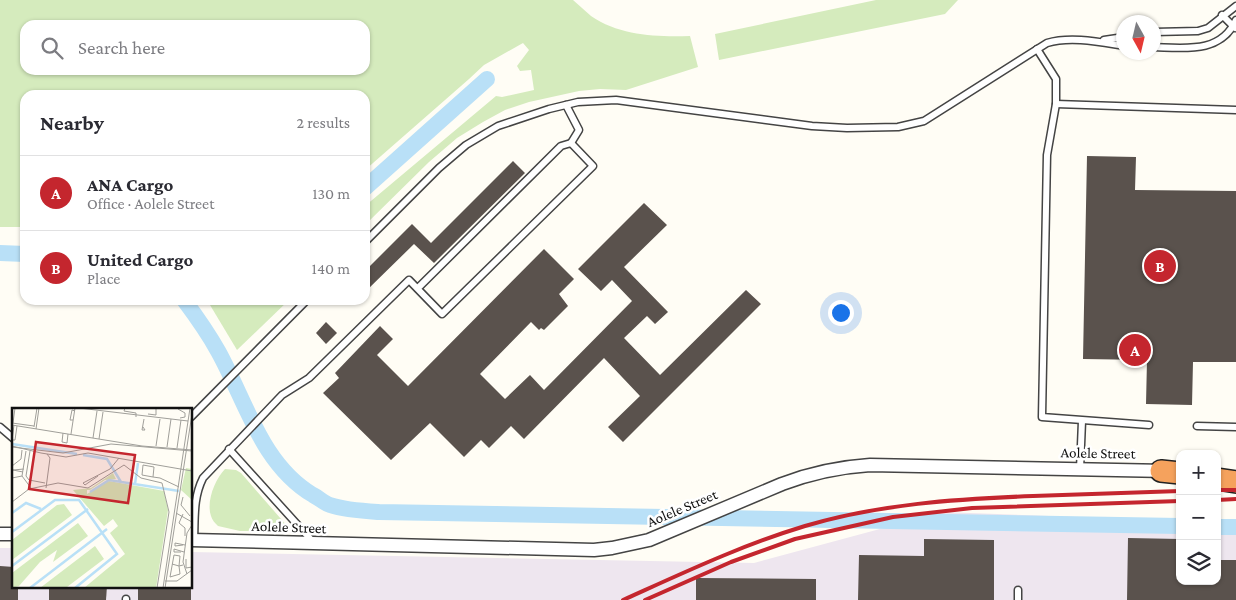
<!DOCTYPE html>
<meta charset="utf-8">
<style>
body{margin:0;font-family:"Crimson Pro",serif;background:#f7f7f7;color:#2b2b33}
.controls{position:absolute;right:15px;bottom:15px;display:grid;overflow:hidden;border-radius:10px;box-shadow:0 1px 4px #0004}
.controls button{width:45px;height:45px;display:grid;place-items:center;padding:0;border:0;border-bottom:1px solid #e1e1e2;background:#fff;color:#2b2b33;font:25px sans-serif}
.compass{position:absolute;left:1116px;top:15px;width:45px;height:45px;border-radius:50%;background:#fff;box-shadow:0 1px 4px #0004;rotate:172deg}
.you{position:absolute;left:840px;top:312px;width:18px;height:18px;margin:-12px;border:4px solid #fff;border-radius:50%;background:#1a73e8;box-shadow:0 0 0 8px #1a73e833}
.badge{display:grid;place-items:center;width:32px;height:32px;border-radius:50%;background:#c4262e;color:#fff;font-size:16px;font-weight:700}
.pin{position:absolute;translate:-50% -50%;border:2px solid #fff;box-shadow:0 1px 5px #0006}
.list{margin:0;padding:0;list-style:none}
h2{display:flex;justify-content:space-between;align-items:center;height:65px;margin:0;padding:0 20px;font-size:21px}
h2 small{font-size:16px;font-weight:400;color:#7c7c81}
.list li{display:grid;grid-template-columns:32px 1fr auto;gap:15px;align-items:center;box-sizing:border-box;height:75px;padding:0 20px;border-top:1px solid #e1e1e2}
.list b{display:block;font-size:19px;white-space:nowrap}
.list p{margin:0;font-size:16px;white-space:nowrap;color:#7c7c81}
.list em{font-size:16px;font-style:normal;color:#7c7c81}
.icon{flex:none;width:28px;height:28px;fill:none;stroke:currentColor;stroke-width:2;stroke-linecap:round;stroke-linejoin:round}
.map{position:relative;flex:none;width:1236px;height:600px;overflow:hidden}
.search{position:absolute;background:#fff;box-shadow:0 1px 4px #0004;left:20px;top:20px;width:350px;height:55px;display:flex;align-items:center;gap:12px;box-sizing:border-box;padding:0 18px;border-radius:15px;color:#7c7c81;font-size:19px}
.panel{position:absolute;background:#fff;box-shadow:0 1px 4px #0004;left:20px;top:90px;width:350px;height:215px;border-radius:15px}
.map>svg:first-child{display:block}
.industrial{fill:#eee6ef}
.green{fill:#d5ebbd;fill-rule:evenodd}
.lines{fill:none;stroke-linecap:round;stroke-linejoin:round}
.canal{stroke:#b9e0f7;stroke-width:16}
.building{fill:#5a524d}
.lane-casing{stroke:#444;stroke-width:9}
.street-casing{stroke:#444;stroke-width:15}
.highway-casing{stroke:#222;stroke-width:24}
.lane{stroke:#fff;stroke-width:6}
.street{stroke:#fff;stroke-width:12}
.highway{stroke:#f5a25d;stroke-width:21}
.rail{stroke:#c4262e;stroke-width:4}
.labels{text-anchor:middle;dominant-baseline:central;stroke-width:5;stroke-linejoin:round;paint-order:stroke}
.street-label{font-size:15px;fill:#111;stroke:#fff}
.inset-river{fill:none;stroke:#b9e0f7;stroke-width:2.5}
.inset-road{fill:none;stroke:#a09f9a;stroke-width:1}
.view{fill:#c4262e;fill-opacity:0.15;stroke:#c4262e;stroke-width:2.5}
.inset-edge{fill:none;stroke:#111;stroke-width:2.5}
</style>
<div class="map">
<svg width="1236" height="600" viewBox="0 0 1236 600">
<rect width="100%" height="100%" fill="#fffdf5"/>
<path class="industrial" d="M943,512L1180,521V581H1217V522L1236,523V600H0V548H14V586H191V552L754,563Z"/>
<g class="green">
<path d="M0,0H573C579,5 585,11 591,16C620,36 657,37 690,36L698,67L626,90L600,89L579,91L529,102L505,110L483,122L457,138L429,162L365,225V206L496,96L502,97L534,90L531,70L520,71L517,66L529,50L523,43L484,65L469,79L365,170V95H25V227H0ZM25,25H365V70H25Z"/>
<path d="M876,0H958L945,14L719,60L715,34Z"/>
<path d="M207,300H289L237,350Z"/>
<path d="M225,469L236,470L241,473L288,527V529L285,531H240L218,526C215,523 212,520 211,516C206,502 215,479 225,469Z"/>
</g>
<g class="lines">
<g class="canal">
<path d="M365,188L487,79"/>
<path d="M0,253L25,254"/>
<path d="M184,300C196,316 208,333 218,351C246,401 261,464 313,495C319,498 324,503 330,505C345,510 363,511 379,512L1180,526"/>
<path d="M1217,527H1236"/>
</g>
</g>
<g class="building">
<path d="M1087,156L1136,157L1135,190L1236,191V362H1193L1192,405L1146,404L1147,360L1083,359Z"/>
<path d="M513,161L525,173L434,263L414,244L365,292V271L412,224L431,243Z"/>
<path d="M644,203L667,225L624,267L668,312L655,324L647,316L624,338L660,375L746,290L761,304L623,442L608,427L640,396L604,358L524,439L511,426L489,448L481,440L464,457L430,423L391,460L323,393L339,378L335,373L380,326L393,339L377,355L408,386L544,249L574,279L559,294L568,306L544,330L541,328L539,330L531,322L480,374L505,399L530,375L544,390L632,301L612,280L601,291L578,269Z"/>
<path d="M326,322L337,333L326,344L316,333Z"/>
<path d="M1128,538L1180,539V581H1217V560H1236V600H1127Z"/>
<path d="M924,539L994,540V600H858L859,555L924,556Z"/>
<path d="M0,566L14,567V586H18V600H0Z"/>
<path d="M696,578L816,579V600H696Z"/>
<path d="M49,586H107L106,600H49Z"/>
<rect x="138" y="586" width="53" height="14"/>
</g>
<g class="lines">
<g class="lane-casing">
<g id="lane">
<path d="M1222,15L1235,28"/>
<path d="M1154,32L1198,31L1208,28L1236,6"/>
<path d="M1104,40L1124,37"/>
<path d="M1154,47C1184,48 1221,54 1236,20"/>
<path d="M1037,49L1056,79V104L1047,155L1042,417L1149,425"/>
<path d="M1056,104L1236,110"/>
<path d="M566,105L579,130L571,143"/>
<path d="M365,242L439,168L466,145L498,126L549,109L578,102L616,100L812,126L847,128L898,127L924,121L1047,43C1071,36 1099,42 1124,46"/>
<path d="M191,417L307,300"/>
<path d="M1197,426L1236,427"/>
<path d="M0,427L14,439"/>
<path d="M229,449L314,543"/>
<path d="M1080,469L1082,421"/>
<path d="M194,540C195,518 193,498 203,478L282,395L309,378L409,280L442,314L593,166L571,143L561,146L418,288"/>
<path d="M126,600V599"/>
<path d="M1018,600V590"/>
</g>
</g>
<g class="street-casing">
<g id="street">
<path d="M0,534H14"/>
<path d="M191,540L594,550L612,548L649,540L782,484C811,473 839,467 870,465L1167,471"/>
</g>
</g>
<g class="highway-casing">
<g id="highway">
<path d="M1161,471L1180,473"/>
<path d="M1217,479L1236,482"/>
</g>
</g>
<use href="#lane" class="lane"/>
<use href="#street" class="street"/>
<use href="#highway" class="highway"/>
<g class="rail">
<path d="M1217,490H1236"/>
<path d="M1217,500L1236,499"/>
<path d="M623,600C683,573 742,545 805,526C879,504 956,499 1033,496C1082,494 1131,493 1180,491"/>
<path d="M645,600L731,562L795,539L893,517L972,508L1180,501"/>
</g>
</g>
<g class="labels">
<g class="street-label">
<text transform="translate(1098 453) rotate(1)">Aolele Street</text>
<text transform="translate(682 508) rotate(-23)">Aolele Street</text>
<text transform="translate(289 527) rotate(2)">Aolele Street</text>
</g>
</g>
<g transform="translate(12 408)">
<rect width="180" height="180" fill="#fffdf5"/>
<path d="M174,60L180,61V92L169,82ZM101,65L104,71L93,72L78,82H75V86L97,73L152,83L156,102L144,180H72L113,146L98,125L106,118L101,111L92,118L61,82L79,80ZM52,96L60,107L0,152V132L45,97ZM66,115L76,128L41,154L45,142L28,154L7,178L0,180V165ZM83,138L92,151L55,179L28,180Z" fill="#d5ebbd"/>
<path class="inset-river" d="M0,36L65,46M71,47L95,51L109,74M123,76L126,55M78,84L97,72L167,83M0,105L14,95L29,101M0,124L43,92H67L105,146L63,180M0,158L76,101M18,180L95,121"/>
<path class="inset-road" d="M67,0L176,13M113,0L112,3L124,5V9M166,1L173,5V9L168,10M136,6L144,7V0M61,12H58L60,2L63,3M1,15L3,0M0,17L130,38L180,42M0,17V15L22,18M22,19L25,0M131,19L133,22H130L132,11M24,21L27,0M51,25L50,34L55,35L56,26M59,26L63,0M81,30L85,3M87,31L91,4M0,32H3L5,18M0,32L2,17M0,38L29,45M144,38L148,11M0,39L51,45L99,36L180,43M155,39L159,11M165,40L169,12M18,43L14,68L17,72L33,75M29,45L54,49L76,45L180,63M0,58L9,51L10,42M11,64L1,62L12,61M10,68L14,43M86,68L73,77L71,75L98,61L107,50M141,69L142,59L131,57L130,67L141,69L148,70L167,79M0,70L10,68L19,80M34,80L38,50L35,46M17,81L46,75L76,80L112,57L129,70L150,75L157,104L145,180M171,89L169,97L178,108M0,94L17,81M164,105L180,114M171,106L167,115L173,120V128M171,137L163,138V135L173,137M169,144H162V141L172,144M174,151V160L180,159M160,156L167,158L168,166L158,169L162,147L168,148L167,158L171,157M175,166L171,154L175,125L180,117M153,173H165L180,162M151,180L178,0M153,180L180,6"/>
<path class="view" d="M24,34L123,47L116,95L17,81Z"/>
<rect width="180" height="180" class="inset-edge"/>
</g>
</svg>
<div class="controls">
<button>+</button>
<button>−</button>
<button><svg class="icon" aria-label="layers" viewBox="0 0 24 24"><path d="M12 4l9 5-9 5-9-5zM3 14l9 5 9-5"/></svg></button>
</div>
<svg class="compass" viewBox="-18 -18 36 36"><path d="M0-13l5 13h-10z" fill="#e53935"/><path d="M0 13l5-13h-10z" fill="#7c7c81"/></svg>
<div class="you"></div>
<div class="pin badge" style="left:1135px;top:350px">A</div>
<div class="pin badge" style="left:1160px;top:266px">B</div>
<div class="search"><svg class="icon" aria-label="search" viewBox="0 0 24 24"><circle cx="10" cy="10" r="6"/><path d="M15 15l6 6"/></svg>Search here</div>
<section class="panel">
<h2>Nearby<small>2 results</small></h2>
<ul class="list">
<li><span class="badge">A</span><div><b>ANA Cargo</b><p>Office · Aolele Street</p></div><em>130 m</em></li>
<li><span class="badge">B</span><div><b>United Cargo</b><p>Place</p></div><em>140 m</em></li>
</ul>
</section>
</div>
